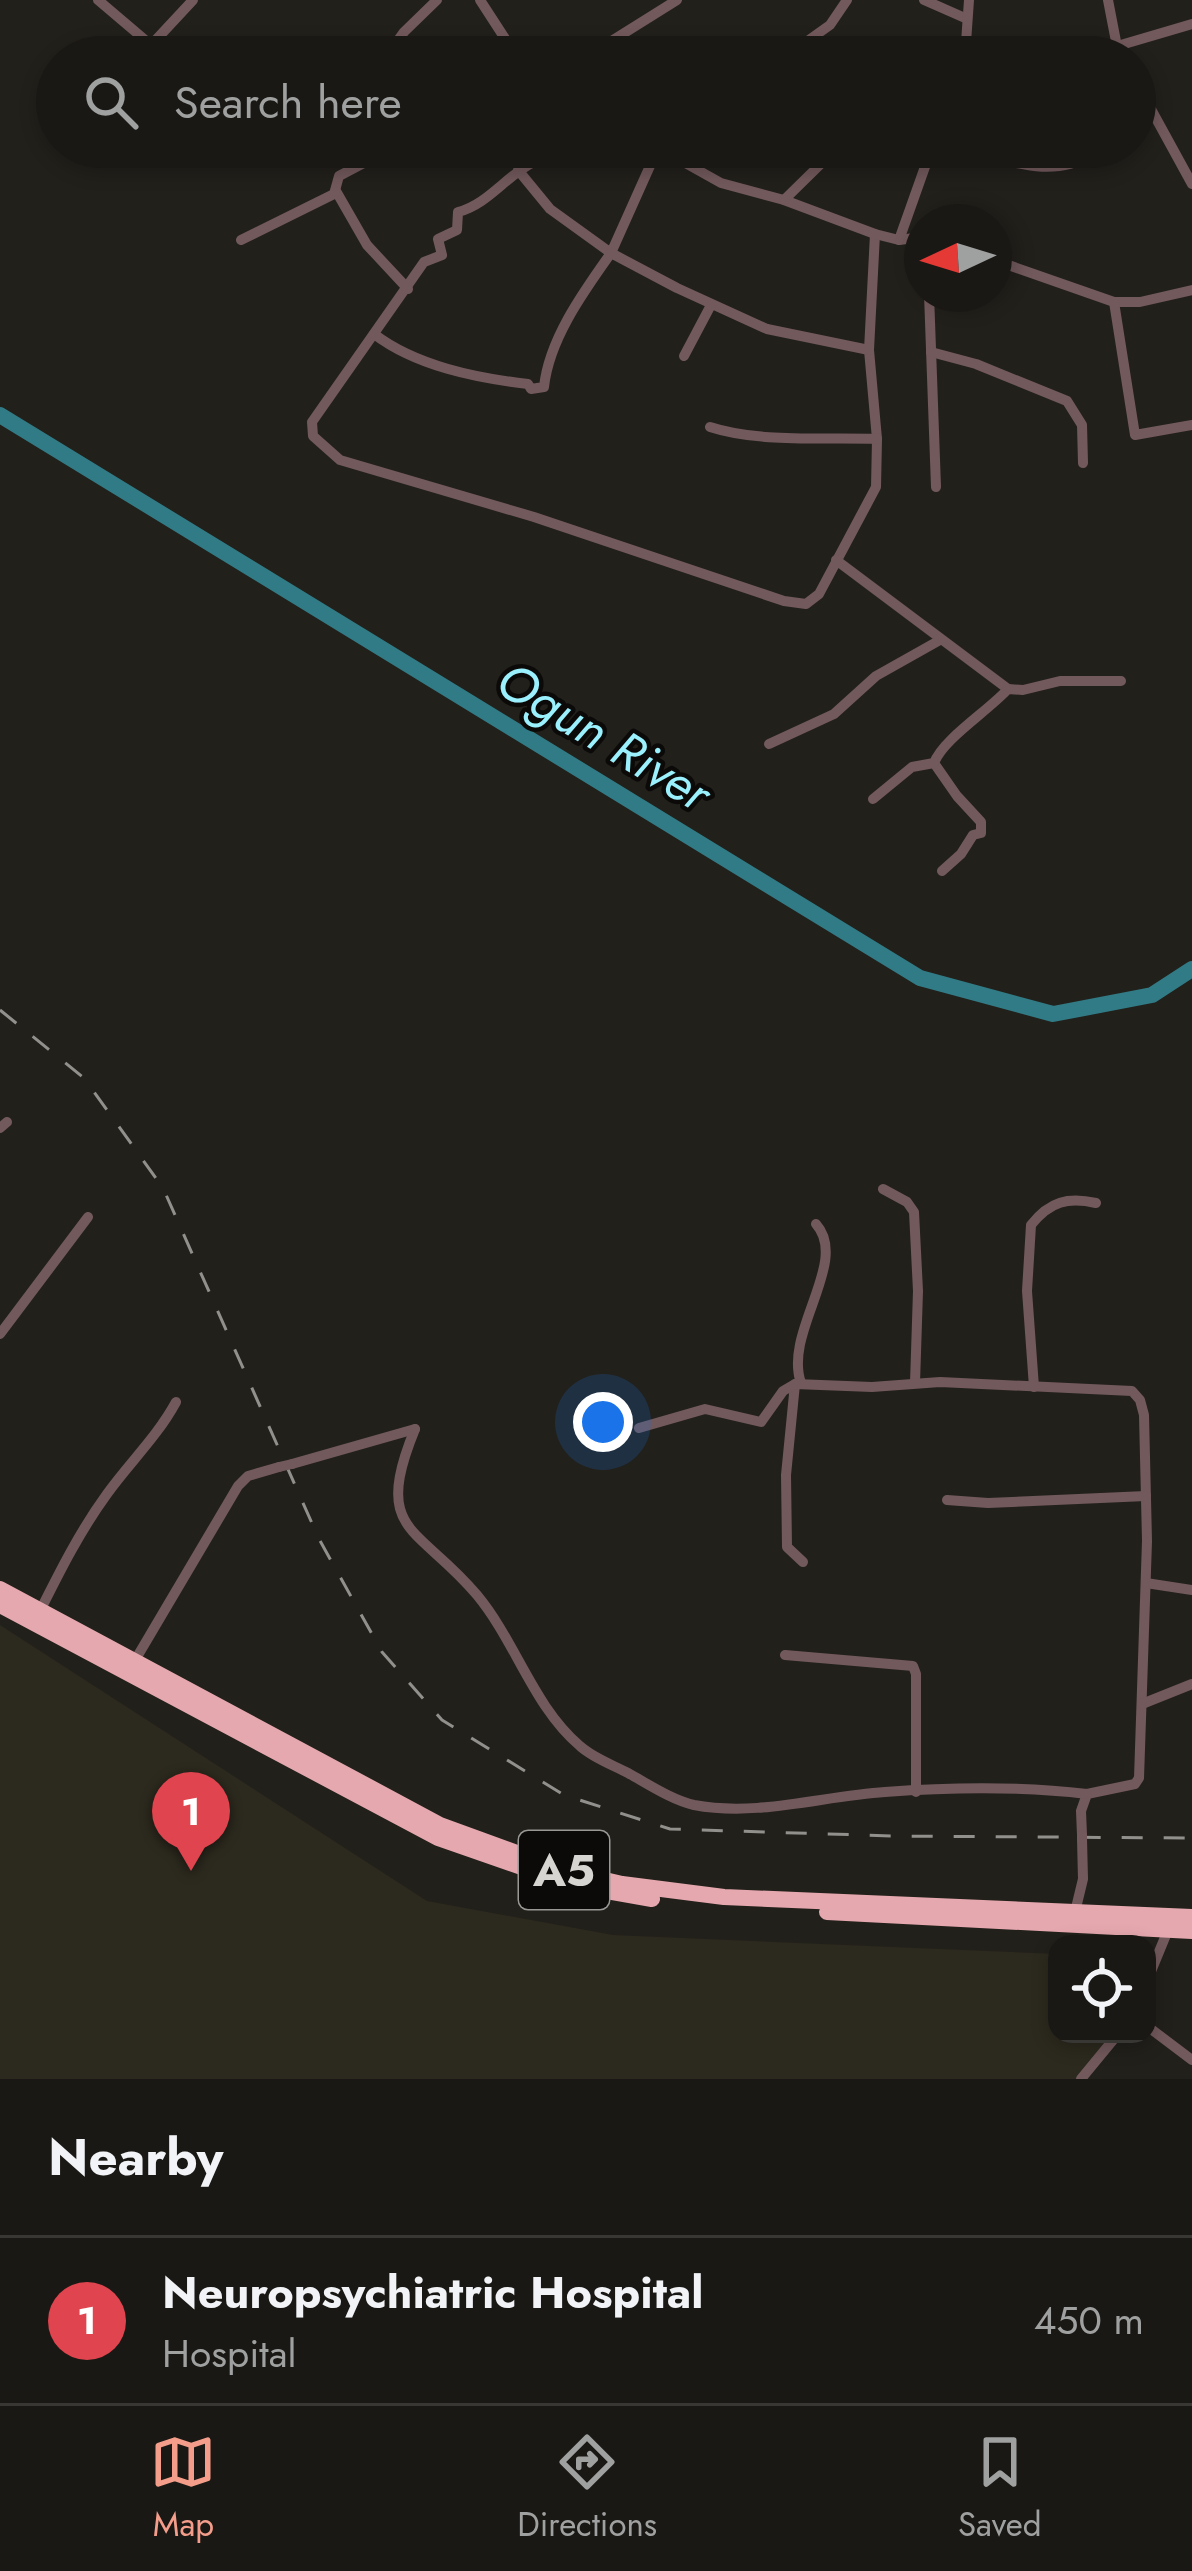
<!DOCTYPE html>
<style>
body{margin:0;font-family:Jost,sans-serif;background:#272522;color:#f1f3f6}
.controls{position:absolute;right:36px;bottom:36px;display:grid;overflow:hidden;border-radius:24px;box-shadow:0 6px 18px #0003}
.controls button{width:108px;height:108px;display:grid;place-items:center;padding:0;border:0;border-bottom:3px solid #383734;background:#1a1814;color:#f1f3f6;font:60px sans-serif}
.compass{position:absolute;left:904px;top:204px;width:108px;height:108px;border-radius:50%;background:#1a1814;box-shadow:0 6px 18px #0003;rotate:266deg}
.you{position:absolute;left:603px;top:1422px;width:42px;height:42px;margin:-30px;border:9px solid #fff;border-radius:50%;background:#1a73e8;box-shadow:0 0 0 18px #1a73e833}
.badge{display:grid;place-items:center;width:78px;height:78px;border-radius:50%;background:#f49d8b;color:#fff;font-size:39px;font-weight:700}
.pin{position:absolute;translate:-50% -99px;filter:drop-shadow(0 3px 6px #0008)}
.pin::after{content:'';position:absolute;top:63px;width:42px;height:36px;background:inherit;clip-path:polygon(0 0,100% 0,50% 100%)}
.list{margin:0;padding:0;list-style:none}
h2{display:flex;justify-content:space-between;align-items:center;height:156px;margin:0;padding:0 48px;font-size:51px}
h2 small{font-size:39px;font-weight:400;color:#9fa0a0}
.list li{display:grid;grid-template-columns:78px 1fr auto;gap:36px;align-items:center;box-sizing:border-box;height:168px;padding:0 48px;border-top:3px solid #383734}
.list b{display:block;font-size:45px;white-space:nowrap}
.list p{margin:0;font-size:39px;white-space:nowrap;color:#9fa0a0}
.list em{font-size:39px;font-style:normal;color:#9fa0a0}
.icon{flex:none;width:66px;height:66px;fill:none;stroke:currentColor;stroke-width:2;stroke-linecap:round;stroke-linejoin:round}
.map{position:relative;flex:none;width:1192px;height:2079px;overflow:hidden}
.search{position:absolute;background:#1a1814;box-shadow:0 6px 18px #0003;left:36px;right:36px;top:36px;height:132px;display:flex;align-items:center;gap:30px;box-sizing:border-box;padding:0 42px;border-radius:66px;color:#9fa0a0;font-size:45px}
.sheet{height:324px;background:#1a1814}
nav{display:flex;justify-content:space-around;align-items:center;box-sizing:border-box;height:168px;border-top:3px solid #383734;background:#1a1814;font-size:33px;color:#9fa0a0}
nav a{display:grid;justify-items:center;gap:6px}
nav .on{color:#f49d8b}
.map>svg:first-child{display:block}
.built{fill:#2c291e}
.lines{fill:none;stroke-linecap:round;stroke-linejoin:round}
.river{stroke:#317b86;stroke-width:16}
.minor{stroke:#72595c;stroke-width:10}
.highway{stroke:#e6a8af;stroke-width:16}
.rail{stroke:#91908c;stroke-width:3;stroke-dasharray:21 21;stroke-linecap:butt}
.minor-bridge{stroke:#72595c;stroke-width:10}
.labels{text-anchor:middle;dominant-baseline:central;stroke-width:9;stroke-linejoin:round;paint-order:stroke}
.shield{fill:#0b0a08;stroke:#999895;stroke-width:3}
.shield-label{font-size:45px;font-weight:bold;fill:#d6d5d1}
.water-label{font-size:51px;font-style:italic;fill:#9bf0fd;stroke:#0b0a08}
</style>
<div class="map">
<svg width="1192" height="2079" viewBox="0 0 1192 2079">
<rect width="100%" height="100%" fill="#22201b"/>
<path class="built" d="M0,1625L427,1901L613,1935L1057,1954V2034H1110L1082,2079H0Z"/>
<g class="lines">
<path class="river" d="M0,415L920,978L1053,1014L1152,995L1192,969"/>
<g class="minor">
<path d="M98,0L151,45"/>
<path d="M480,0L517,57"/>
<path d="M924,0L965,18"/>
<path d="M1108,0L1119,57"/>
<path d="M969,42L1017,57"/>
<path d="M140,57L193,0"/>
<path d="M386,57L404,32L437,0"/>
<path d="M586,57L677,0"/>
<path d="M785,57L830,25L847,0"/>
<path d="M965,57L969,0"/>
<path d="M1080,57L1192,24"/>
<path d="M1135,80L1192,184"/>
<path d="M535,147L539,153L536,161C507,174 489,204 458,212L457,230L438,239L442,255L424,262L312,422L313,436L340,460L534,517L784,601L806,604L819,594L876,487L877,439L869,350L875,234"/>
<path d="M956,147C997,157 1051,181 1089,155L1090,147"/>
<path d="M662,150L721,183L784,200L875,234L899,240L922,237"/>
<path d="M538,159L561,147"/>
<path d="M518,170L550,209L611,253L654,157L664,149"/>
<path d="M334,194L336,191L367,245L408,289"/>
<path d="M784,200L838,147"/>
<path d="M241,240L334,194L339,176L394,147"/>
<path d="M899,240L932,147"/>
<path d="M994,260L1114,302H1140L1192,290"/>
<path d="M929,294L936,487"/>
<path d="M1114,302L1135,435L1192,425"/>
<path d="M374,334C416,366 476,378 528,384L531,389L544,387C549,339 584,291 611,253L677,288L767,329L869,350"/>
<path d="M931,352L976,364L1067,401L1082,425L1083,463"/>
<path d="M684,356L711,305"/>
<path d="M710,427C759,443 824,437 877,439"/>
<path d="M836,560L1008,689"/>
<path d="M769,744L834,714L876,676L940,640"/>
<path d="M934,763L957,796L981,822V833L973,835L961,854L942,871"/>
<path d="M873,799L912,767L934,763C943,739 988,711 1008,689L1023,690L1060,681H1121"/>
<path d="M0,1128L7,1122"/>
<path d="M883,1189L907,1202L914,1212L918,1291L915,1383"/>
<path d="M0,1334L88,1217"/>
<path d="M801,1383C783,1332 850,1262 816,1224"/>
<path d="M795,1384L786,1475L787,1547L803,1562"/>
<path d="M1034,1387L1027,1291L1031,1225C1050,1201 1068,1197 1096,1203"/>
<path d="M639,1428L705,1409L761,1422L783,1391L795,1384L872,1387L940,1382L1132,1391L1140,1400L1144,1415L1147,1541L1139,1778L1135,1784L1087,1794L1081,1811L1082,1835"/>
<path d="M415,1429C372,1534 418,1525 477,1595C516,1642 533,1706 580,1746C593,1758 613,1765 628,1773C648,1784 672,1800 694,1805C758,1817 822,1796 885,1792C953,1787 1020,1786 1087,1794"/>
<path d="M292,1464L415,1429"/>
<path d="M947,1500L988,1503L1146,1496"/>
<path d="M1146,1583L1192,1590"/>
<path d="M40,1611C60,1571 80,1531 107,1494C130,1462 157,1437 176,1402"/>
<path d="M785,1655L913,1666L916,1674V1792"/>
<path d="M134,1662L238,1486L248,1476L279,1467"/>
<path d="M1142,1704L1192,1684"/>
<path d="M1075,1912L1083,1879L1082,1839"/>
<path d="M1147,1981L1168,1930"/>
<path d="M1147,2026L1192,2060"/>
<path d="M1081,2079L1118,2034"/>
</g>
<g class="highway">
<path d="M0,1589L440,1825L566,1871L622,1884L724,1897L1192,1917"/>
<path d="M0,1605L438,1838L573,1885L652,1899"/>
<path d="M827,1912L1192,1931"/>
</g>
<path class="rail" d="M0,1010L84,1078L163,1188L319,1539L382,1652L442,1720L564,1795L670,1829L893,1836L1192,1838"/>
<g class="minor-bridge">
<path d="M279,1467L292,1464"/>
<path d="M1082,1835V1839"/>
</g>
</g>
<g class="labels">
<rect class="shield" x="519" y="1831" width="90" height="78" rx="9"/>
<g class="shield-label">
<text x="564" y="1870">A5</text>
</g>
<g class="water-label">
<text transform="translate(604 736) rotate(31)">Ogun River</text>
</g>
</g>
</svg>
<div class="controls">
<button><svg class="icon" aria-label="locate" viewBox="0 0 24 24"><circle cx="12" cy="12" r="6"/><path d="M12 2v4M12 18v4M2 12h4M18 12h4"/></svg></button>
</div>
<svg class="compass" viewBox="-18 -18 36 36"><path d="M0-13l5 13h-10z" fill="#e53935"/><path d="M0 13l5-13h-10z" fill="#9fa0a0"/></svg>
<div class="you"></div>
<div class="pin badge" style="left:191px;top:1871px;background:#e0444e">1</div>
<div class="search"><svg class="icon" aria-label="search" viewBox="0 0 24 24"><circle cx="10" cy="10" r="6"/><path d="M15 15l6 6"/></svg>Search here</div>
</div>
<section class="sheet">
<h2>Nearby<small></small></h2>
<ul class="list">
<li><span class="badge" style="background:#e0444e">1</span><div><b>Neuropsychiatric Hospital</b><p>Hospital</p></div><em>450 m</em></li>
</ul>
</section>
<nav>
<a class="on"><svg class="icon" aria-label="map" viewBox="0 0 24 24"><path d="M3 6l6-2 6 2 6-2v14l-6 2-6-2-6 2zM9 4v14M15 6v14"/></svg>Map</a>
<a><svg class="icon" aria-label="directions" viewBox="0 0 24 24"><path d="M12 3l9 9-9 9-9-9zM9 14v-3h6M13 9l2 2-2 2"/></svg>Directions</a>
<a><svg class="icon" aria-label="saved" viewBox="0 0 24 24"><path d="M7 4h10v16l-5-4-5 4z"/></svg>Saved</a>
</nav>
